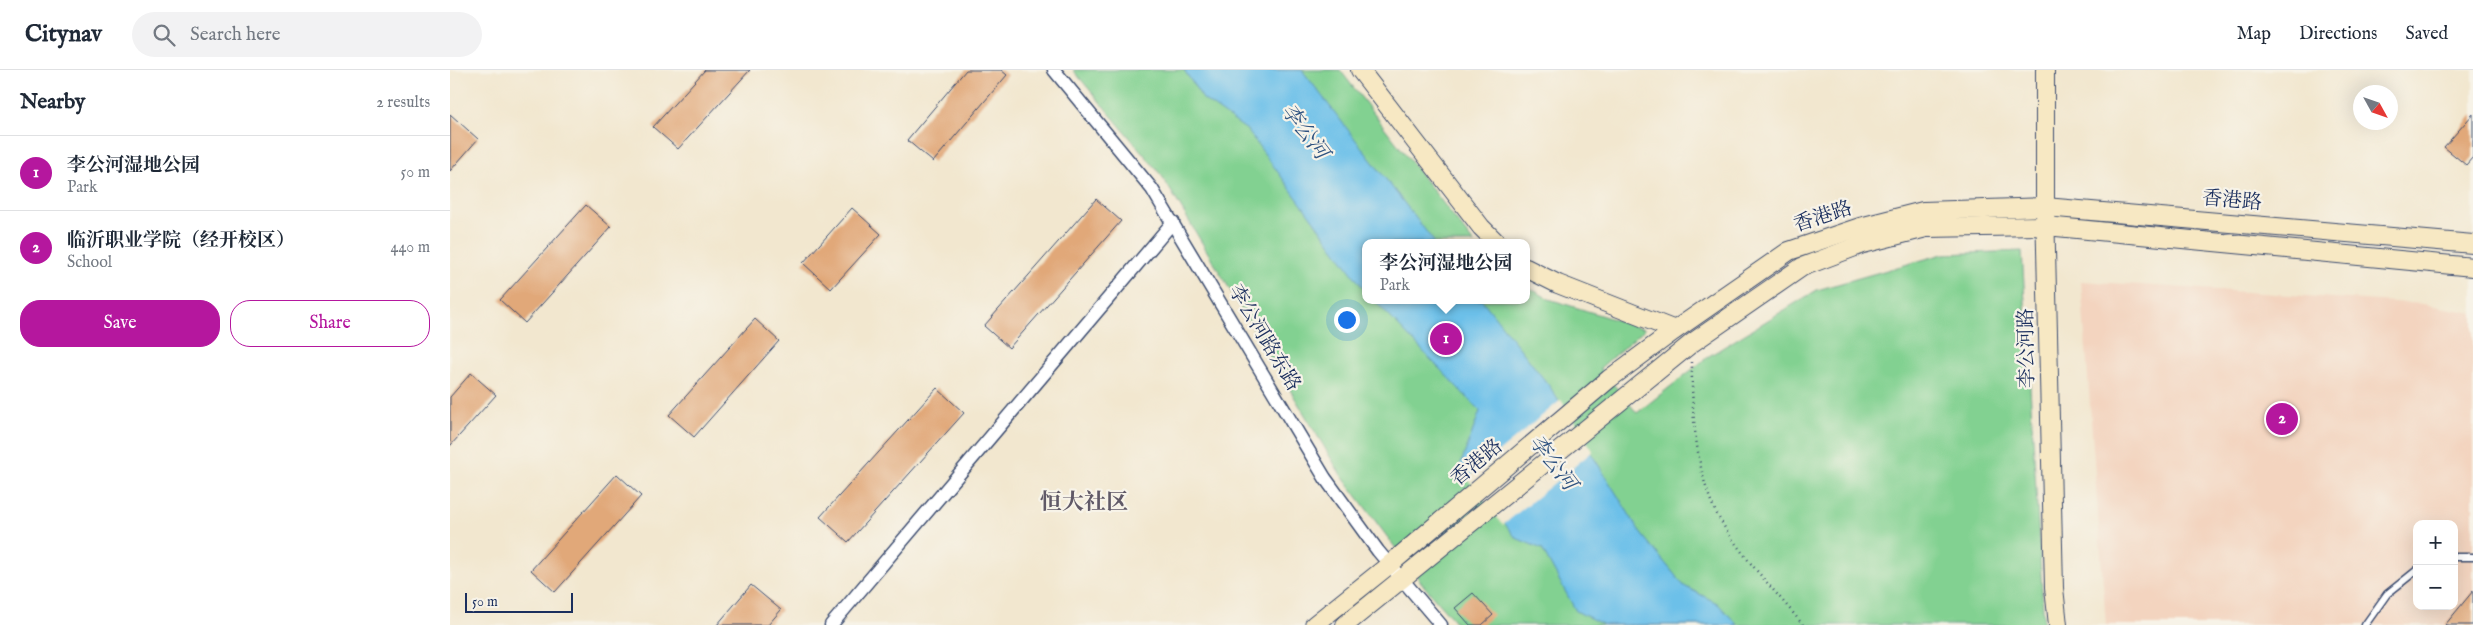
<!DOCTYPE html>
<meta charset="utf-8">
<style>
body{margin:0;font-family:"IM FELL English","Noto Serif SC",serif;background:#f2f2f3;color:#1f2937}
.controls{position:absolute;right:15px;bottom:15px;display:grid;overflow:hidden;border-radius:10px;box-shadow:0 5px 20px #0002}
.controls button{width:45px;height:45px;display:grid;place-items:center;padding:0;border:0;border-bottom:1px solid #e0e1e3;background:#fff;color:#1f2937;font:25px sans-serif}
.compass{position:absolute;left:1903px;top:15px;width:45px;height:45px;border-radius:50%;background:#fff;box-shadow:0 5px 20px #0002;rotate:130deg}
.scale{position:absolute;left:15px;bottom:12px;width:108px;box-sizing:border-box;padding-left:5px;border:2px solid #1b2f5e;border-top:0;font-size:14px;line-height:18px;white-space:nowrap;color:#1b2f5e;-webkit-text-stroke:4px #f7f3e8;paint-order:stroke}
.you{position:absolute;left:896px;top:249px;width:18px;height:18px;margin:-12px;border:4px solid #fff;border-radius:50%;background:#1a73e8;box-shadow:0 0 0 8px #1a73e833}
.badge{display:grid;place-items:center;width:32px;height:32px;border-radius:50%;background:#b5179e;color:#fff;font-size:16px;font-weight:700}
.pin{position:absolute;translate:-50% -50%;border:2px solid #fff;box-shadow:0 1px 5px #0006}
.popup{position:absolute;left:912px;top:169px;width:168px;height:65px;box-sizing:border-box;display:grid;place-content:center;border-radius:10px;background:#fff;filter:drop-shadow(0 1px 4px #0005);font-size:16px;white-space:nowrap;color:#747a83}
.popup b{font-size:19px;color:#1f2937}
.popup::after{content:'';position:absolute;left:50%;top:100%;margin-left:-10px;border:10px solid transparent;border-top-color:#fff}
.list{margin:0;padding:0;list-style:none}
h2{display:flex;justify-content:space-between;align-items:center;height:65px;margin:0;padding:0 20px;font-size:21px}
h2 small{font-size:16px;font-weight:400;color:#747a83}
.list li{display:grid;grid-template-columns:32px 1fr auto;gap:15px;align-items:center;box-sizing:border-box;height:75px;padding:0 20px;border-top:1px solid #e0e1e3}
.list b{display:block;font-size:19px;white-space:nowrap}
.list p{margin:0;font-size:16px;white-space:nowrap;color:#747a83}
.list em{font-size:16px;font-style:normal;color:#747a83}
.actions{display:flex;gap:10px;padding:15px 20px}
.actions a{flex:1;padding:11px 0;border:1px solid #b5179e;border-radius:20px;text-align:center;font-size:18px;color:#b5179e}
.actions .main{background:#b5179e;color:#fff}
.icon{flex:none;width:28px;height:28px;fill:none;stroke:currentColor;stroke-width:2;stroke-linecap:round;stroke-linejoin:round}
.map{position:relative;flex:none;width:2023px;height:555px;overflow:hidden}
header{display:flex;align-items:center;gap:30px;box-sizing:border-box;height:70px;padding:0 25px;background:#fff;border-bottom:1px solid #e0e1e3}
header strong{font-size:24px}
nav{display:flex;gap:28px;margin-inline-start:auto;font-size:18px}
.search{width:350px;height:45px;background:#f2f2f3;display:flex;align-items:center;gap:12px;box-sizing:border-box;padding:0 18px;border-radius:28px;color:#747a83;font-size:19px}
main{display:flex}
aside{flex:1;background:#fff}
.map>svg:first-child{display:block}
.built{fill:#f3d4bf;fill-rule:evenodd}
.green{fill:#82d191;stroke:#4e8078}
.water{fill:#6cc0e9;stroke:#4478a4}
.pier{fill:#f2e7cf}
.building{fill:#e1a879}
.lines{fill:none;stroke-linecap:round;stroke-linejoin:round}
.lane-casing{stroke:#3b4b6f;stroke-width:9}
.street-casing{stroke:#3b4b6f;stroke-width:15}
.secondary-casing{stroke:#3b4b6f;stroke-width:20}
.path{stroke:#3b4b6f;stroke-width:2.5;stroke-dasharray:1 4;stroke-linecap:butt}
.lane{stroke:#fff;stroke-width:6}
.street{stroke:#fff;stroke-width:12}
.secondary{stroke:#f7e8c3;stroke-width:18}
.labels{text-anchor:middle;dominant-baseline:central;stroke-width:4.5;stroke-linejoin:round;paint-order:stroke}
.street-label{font-size:20px;fill:#1b2f5e;stroke:#f7f3e8}
.water-label{font-size:21px;font-style:italic;fill:#2f5381;stroke:#f7f3e8}
.quarter-label{font-size:22px;font-weight:bold;fill:#605967;stroke:#f7f3e8}
</style>
<header>
<strong>Citynav</strong>
<div class="search"><svg class="icon" aria-label="search" viewBox="0 0 24 24"><circle cx="10" cy="10" r="6"/><path d="M15 15l6 6"/></svg>Search here</div>
<nav><a>Map</a><a>Directions</a><a>Saved</a></nav>
</header>
<main>
<aside>
<h2>Nearby<small>2 results</small></h2>
<ul class="list">
<li><span class="badge">1</span><div><b>李公河湿地公园</b><p>Park</p></div><em>50 m</em></li>
<li><span class="badge">2</span><div><b>临沂职业学院（经开校区）</b><p>School</p></div><em>440 m</em></li>
</ul>
<div class="actions"><a class="main">Save</a><a>Share</a></div>
</aside>
<div class="map">
<svg width="2023" height="555" viewBox="0 0 2023 555">
<rect width="100%" height="100%" fill="#f7f3e8"/>
<filter id="ink" filterUnits="userSpaceOnUse"><feTurbulence type="fractalNoise" baseFrequency=".02" numOctaves="2"/><feDisplacementMap in="SourceGraphic" scale="10" xChannelSelector="R" yChannelSelector="G"/><feConvolveMatrix kernelMatrix="1 2 1 2 8 2 1 2 1" color-interpolation-filters="sRGB"/></filter>
<filter id="wash" filterUnits="userSpaceOnUse"><feTurbulence type="fractalNoise" baseFrequency=".0096" numOctaves="4" result="noise"/><feDisplacementMap in="SourceGraphic" scale="20" xChannelSelector="R" yChannelSelector="G"/><feGaussianBlur stdDeviation="1.12" result="paint"/><feColorMatrix in="noise" values="0 0 0 0 0 0 0 0 0 0 0 0 0 0 0 0 0 1.4 0 .05"/><feComposite in="paint" operator="in"/></filter>
<g filter="url(#wash)">
<rect width="100%" height="100%" fill="#f2e7cf"/>
<path class="built" d="M1631,211L1973,234L2023,243V555H1656ZM1967,454H2004V536H1967Z"/>
<path class="green" d="M623,0H890L1024,173H916V230H1076V216L1099,229L1195,259L1150,298L1187,343L1259,286L1367,220L1493,184L1572,181L1594,555H1008L974,516L891,405L712,106Z"/>
<g class="water">
<path d="M734,0H852L985,173H916V222L797,60L753,29Z"/>
<path d="M924,230H1032L1100,317L1192,465L1234,516L1267,533L1288,555H1154L1126,541L1092,479L1066,468L1010,396L1030,341Z"/>
</g>
<path class="pier" d="M1111,330L1143,381L1053,455L1017,408Z"/>
<g id="blocks">
<g class="building">
<path d="M255,0H300L228,79L203,57Z"/>
<path d="M516,0H551L557,5L483,92L457,70Z"/>
<path d="M0,44L28,69L0,101Z"/>
<path d="M2023,44V87L2016,95L1994,77Z"/>
<path d="M646,129L671,151L559,278L534,256Z"/>
<path d="M136,135L161,157L75,253L50,230Z"/>
<path d="M402,138L431,164L381,219L353,193Z"/>
<path d="M305,249L329,271L244,367L219,345Z"/>
<path d="M21,303L46,325L0,376V327Z"/>
<path d="M487,318L514,343L398,472L370,447Z"/>
<path d="M167,404L191,426L105,522L81,500Z"/>
<path d="M301,515L331,540L318,555H267Z"/>
<path d="M2023,521V555H1995Z"/>
<path d="M1023,523L1043,545L1032,555H1020L1005,538Z"/>
</g>
</g>
</g>
<g filter="url(#ink)">
<use href="#blocks" fill-opacity="0" stroke="#3b4b6f" stroke-width="1"/>
<g class="lines">
<g class="lane-casing">
<g id="lane">
<path d="M2004,487H2023"/>
<path d="M1915,555L1937,524L1967,500"/>
</g>
</g>
<g class="street-casing">
<g id="street">
<path d="M604,0L702,119L875,408L928,481L991,555"/>
<path d="M381,555L723,152"/>
</g>
</g>
<g class="secondary-casing">
<g id="secondary">
<path d="M910,0L1031,157L1047,173"/>
<path d="M1595,0V137L1604,518L1608,555"/>
<path d="M1076,198L1108,214L1225,260"/>
<path d="M864,555L939,495L1159,309L1225,260L1339,181L1410,157L1473,141L1595,137L2023,174"/>
<path d="M895,555L1242,273L1352,197L1413,174L1476,158L1596,156L2023,197"/>
</g>
</g>
<path class="path" d="M1242,292C1241,337 1246,407 1268,446C1290,486 1325,520 1353,555"/>
<use href="#lane" class="lane"/>
<use href="#street" class="street"/>
<use href="#secondary" class="secondary"/>
</g>
</g>
<g class="labels">
<g class="street-label">
<text transform="translate(1782 131) rotate(5)">香港路</text>
<text transform="translate(1373 147) rotate(-18)">香港路</text>
<text transform="translate(814 268) rotate(59)">李公河路东路</text>
<text transform="translate(1577 278) rotate(-91)">李公河路</text>
<text transform="translate(1027 393) rotate(-40)">香港路</text>
</g>
<g class="water-label">
<text transform="translate(854 62) rotate(53)">李公河</text>
<text transform="translate(1102 393) rotate(53)">李公河</text>
</g>
<g class="quarter-label">
<text x="634" y="433">恒大社区</text>
</g>
</g>
</svg>
<div class="controls">
<button>+</button>
<button>−</button>
</div>
<svg class="compass" viewBox="-18 -18 36 36"><path d="M0-13l5 13h-10z" fill="#e53935"/><path d="M0 13l5-13h-10z" fill="#747a83"/></svg>
<div class="scale">50 m</div>
<div class="you"></div>
<div class="pin badge" style="left:996px;top:269px">1</div>
<div class="popup"><b>李公河湿地公园</b>Park</div>
<div class="pin badge" style="left:1832px;top:349px">2</div>
</div>
</main>
